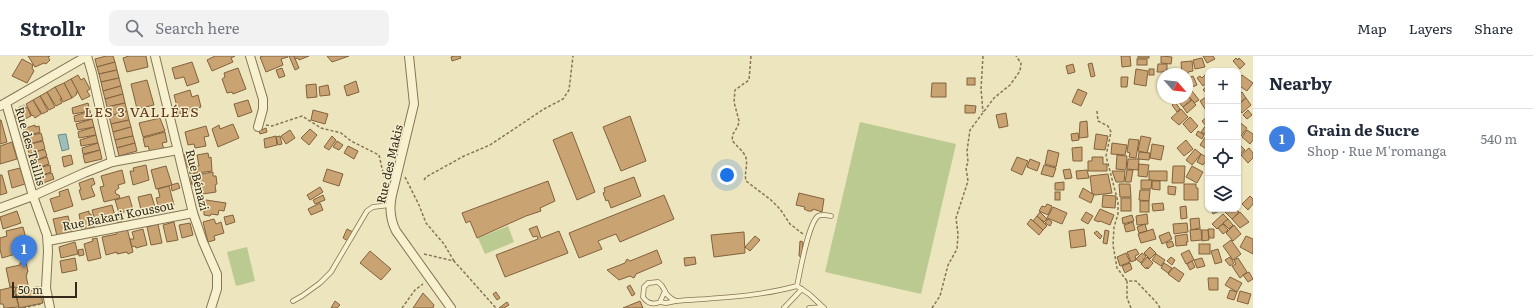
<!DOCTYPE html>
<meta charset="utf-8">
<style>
body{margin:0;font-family:Literata,serif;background:#f2f2f3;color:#1f2937}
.controls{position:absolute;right:12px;top:12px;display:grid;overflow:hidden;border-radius:8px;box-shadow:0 1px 3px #0004}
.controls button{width:36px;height:36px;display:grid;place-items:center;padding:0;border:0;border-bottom:1px solid #e0e1e3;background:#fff;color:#1f2937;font:20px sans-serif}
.compass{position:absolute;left:1157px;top:12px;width:36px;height:36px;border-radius:50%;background:#fff;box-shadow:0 1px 3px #0004;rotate:117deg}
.scale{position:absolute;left:12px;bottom:10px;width:65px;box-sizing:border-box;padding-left:4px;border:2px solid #332a1b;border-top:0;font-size:11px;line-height:14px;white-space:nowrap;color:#332a1b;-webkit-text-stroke:3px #f4eecc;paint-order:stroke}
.you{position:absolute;left:727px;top:119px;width:14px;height:14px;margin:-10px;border:3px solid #fff;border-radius:50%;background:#1a73e8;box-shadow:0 0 0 6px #1a73e833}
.badge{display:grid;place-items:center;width:26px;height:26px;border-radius:50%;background:#923527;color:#fff;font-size:13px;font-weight:700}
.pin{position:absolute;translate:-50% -33px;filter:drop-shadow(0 1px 2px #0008)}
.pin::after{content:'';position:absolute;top:21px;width:14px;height:12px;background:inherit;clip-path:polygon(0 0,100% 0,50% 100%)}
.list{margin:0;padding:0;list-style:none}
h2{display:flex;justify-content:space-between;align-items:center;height:52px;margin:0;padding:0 16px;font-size:17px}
h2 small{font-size:13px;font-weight:400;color:#747a83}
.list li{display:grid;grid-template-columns:26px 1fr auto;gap:12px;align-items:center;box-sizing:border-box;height:60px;padding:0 16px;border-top:1px solid #e0e1e3}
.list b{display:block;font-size:15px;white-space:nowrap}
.list p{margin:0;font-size:13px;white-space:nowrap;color:#747a83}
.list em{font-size:13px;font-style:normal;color:#747a83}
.icon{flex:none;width:22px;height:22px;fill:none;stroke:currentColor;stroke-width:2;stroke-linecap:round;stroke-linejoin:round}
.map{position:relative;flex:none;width:1253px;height:252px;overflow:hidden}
header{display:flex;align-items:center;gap:24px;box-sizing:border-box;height:56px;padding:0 20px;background:#fff;border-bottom:1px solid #e0e1e3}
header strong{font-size:19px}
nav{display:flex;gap:22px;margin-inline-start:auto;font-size:14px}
.search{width:280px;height:36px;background:#f2f2f3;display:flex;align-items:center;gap:10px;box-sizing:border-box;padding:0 14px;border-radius:8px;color:#747a83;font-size:15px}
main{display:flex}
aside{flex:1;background:#fff}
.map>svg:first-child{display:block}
.green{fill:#bbca91}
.water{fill:#a0beb9;stroke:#688b87}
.building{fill:#caa373;stroke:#82623d}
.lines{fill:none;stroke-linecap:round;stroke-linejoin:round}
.service-casing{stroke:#847556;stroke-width:5.5}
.minor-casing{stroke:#847556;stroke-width:10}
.path{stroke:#847556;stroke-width:1.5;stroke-dasharray:3 2;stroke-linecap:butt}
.service{stroke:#f8f1cf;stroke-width:4}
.minor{stroke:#f8f1cf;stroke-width:8}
.labels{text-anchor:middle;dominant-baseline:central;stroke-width:3;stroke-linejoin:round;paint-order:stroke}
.street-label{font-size:12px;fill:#332a1b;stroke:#f4eecc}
.quarter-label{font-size:14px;letter-spacing:1px;fill:#5f331b;stroke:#f4eecc}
</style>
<header>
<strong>Strollr</strong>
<div class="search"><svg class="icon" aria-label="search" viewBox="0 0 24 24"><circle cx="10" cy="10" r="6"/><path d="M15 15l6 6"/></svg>Search here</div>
<nav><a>Map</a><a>Layers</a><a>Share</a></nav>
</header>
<main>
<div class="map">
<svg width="1253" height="252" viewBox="0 0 1253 252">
<rect width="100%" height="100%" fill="#ede5bd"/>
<g class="green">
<path d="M860,66L956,88L921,238L825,216Z"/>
<path d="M508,170L514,186L485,198L478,182Z"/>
<path d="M247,191L255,225L236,230L227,196Z"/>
</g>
<path class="water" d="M66,78L69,93L62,95L58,79Z"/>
<g class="building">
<path d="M28,0H50L48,1L50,4L46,8L44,7L35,11Z"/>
<path d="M106,0H113L115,6L97,11L95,3Z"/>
<path d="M129,0H146L148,11L127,16L123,2Z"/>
<path d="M215,0H235L231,2L233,6L212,15L207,4Z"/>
<path d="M263,0H288V1L281,3L283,9L266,16L260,1Z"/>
<path d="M289,0H294L299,12L295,14Z"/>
<path d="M294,0H309L299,4L298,2L295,3Z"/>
<path d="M327,0H349L332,6Z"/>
<path d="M454,0H460L461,2L452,5L451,1Z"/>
<path d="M1121,0H1130L1131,10L1122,11Z"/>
<rect x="1138" y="0" width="11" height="2"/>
<path d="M1161,0L1172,1L1171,8L1161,7Z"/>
<path d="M1203,0H1213L1215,3L1207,7Z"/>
<path d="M1202,2L1205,11L1195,13L1193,4Z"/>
<path d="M1236,2L1238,4L1239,2L1245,8L1240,13L1233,5Z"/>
<path d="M22,3L33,9L32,12L34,15L27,27L12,20Z"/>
<rect x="1137" y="3" width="10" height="6"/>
<path d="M1192,5L1193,15L1188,16V19L1182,18L1181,6Z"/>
<path d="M115,6L117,14L99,18L97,11Z"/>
<path d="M192,6L199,26L187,30L184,21L175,23L172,12Z"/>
<path d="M1092,7L1095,20L1091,21L1088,8Z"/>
<path d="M1073,8L1075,16L1068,18L1066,10Z"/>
<path d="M1158,8H1167V16H1157Z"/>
<path d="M238,12L246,33L233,38L232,36L227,37L222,23L225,21L224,17Z"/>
<path d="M282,12L285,20L279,22L276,14Z"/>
<path d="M1136,13L1148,15L1146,30L1134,28Z"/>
<rect x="1149" y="13" width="5" height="6"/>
<path d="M117,14L119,22L101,26L99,18Z"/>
<path d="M1207,17L1208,26L1203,30L1197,22L1200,20L1202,22Z"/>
<path d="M78,19L81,24L84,22L90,33L87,35L90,40L82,44L71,23Z"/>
<path d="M1242,19L1253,27L1247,35L1238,29V23Z"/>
<path d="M1193,20L1197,29L1192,31L1188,22Z"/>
<path d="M1121,21H1128L1127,31H1121Z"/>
<path d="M119,22L121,30L103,35L101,26Z"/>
<rect x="967" y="22" width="8" height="7"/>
<path d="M71,23L78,36H76L77,38L72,42L64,27Z"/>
<path d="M147,24L154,49L137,53L131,28Z"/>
<path d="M356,25L359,36L347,40L344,30Z"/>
<path d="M64,27L72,42L63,46L55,31Z"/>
<path d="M932,27H946V41H931Z"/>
<path d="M316,28L317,41L307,42L306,29Z"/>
<path d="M1208,28V38L1203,34Z"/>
<path d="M328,29L330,39L320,40L319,31Z"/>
<path d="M121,30L123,38L105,43L103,35Z"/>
<path d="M55,31L62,43H60L62,47L56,50L47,36Z"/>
<path d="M1078,33L1087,37L1081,50L1072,46Z"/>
<path d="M190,34L192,41L198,39L201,51L179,58L174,39Z"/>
<path d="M1192,35L1199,44L1194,47L1188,39Z"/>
<path d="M47,36L55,51L49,54L40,40Z"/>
<path d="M1242,36L1246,42L1238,48V39Z"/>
<path d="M123,38L125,47L107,51L105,43Z"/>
<path d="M1187,39L1191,44L1183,51L1175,42H1187Z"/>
<path d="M40,40L48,55L42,58L33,44Z"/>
<path d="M1206,41L1208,44V51L1205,53L1200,45Z"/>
<path d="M1246,42L1251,49L1242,57L1240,54L1238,55V49Z"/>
<path d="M33,44L41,58L35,62L33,59L32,60L26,48Z"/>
<path d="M248,44L252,56L238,61L234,48Z"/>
<path d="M1192,44L1196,49L1187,57L1183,51Z"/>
<path d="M1175,46L1180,53L1177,56L1172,49Z"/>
<path d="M88,47L90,55L73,58L72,52Z"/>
<path d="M125,47L127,55L109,60L107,51Z"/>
<path d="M24,49L25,52L27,51L31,60L19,66L15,60L21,56L18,52Z"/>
<path d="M965,49L976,50L975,57H965Z"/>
<path d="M1181,53L1188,61L1179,69L1171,62Z"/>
<path d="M313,54L328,58L325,68L311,64Z"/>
<path d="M1248,54L1252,59L1247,63L1243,59Z"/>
<path d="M90,55L92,63L75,66L74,60Z"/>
<path d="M127,55L129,64L111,68L109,60Z"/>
<path d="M1006,57L1008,70L999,72L996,59Z"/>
<path d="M630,60L646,105L621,115L603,71Z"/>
<path d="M1190,61L1198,70L1191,77L1183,68Z"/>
<path d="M1207,61L1208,66L1205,69L1202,65Z"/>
<path d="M160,62L165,75L143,81L139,67Z"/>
<path d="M92,63L94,71L78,74L76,68Z"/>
<path d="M0,64H1L7,86L0,88Z"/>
<path d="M129,64L131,71L113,76L111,68Z"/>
<path d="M1087,65L1088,81L1079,82L1080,66Z"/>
<path d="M1238,65L1247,72L1241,80L1238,77Z"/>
<path d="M233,68L239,82L218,91L212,73L219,69L220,73Z"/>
<path d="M35,69V71L39,70L40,76L25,81L23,73Z"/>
<path d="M1206,69L1208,70V80L1201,76Z"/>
<path d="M206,70L209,80L204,81L206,90L195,92L194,88L188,89L185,76Z"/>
<path d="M94,71L96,79L79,82L78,76Z"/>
<path d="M131,71L133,80L115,84L113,76Z"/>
<path d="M266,72L267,76L260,78L259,75Z"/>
<path d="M310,73L317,79L309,89L301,82Z"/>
<path d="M290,74L295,82L286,88L281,80Z"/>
<path d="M1247,74L1253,78V84L1250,88L1242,81Z"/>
<path d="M1198,75L1204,79L1202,83L1196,79Z"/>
<path d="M165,76L167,86L162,87L164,93L150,96L148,90L145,91L143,82Z"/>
<path d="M572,76L595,136L577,144L553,84Z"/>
<path d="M41,77L43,84L27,89L25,81Z"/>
<path d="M1078,77L1079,84L1072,85L1071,78Z"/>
<path d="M1096,78L1108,80L1105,94L1094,93Z"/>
<path d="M96,79L98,87L81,90L80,84Z"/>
<path d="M133,80L135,87L117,92L115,84Z"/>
<path d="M276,80L277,89L265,92L264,83Z"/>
<path d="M280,80L282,88L278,89L276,81Z"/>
<path d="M332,80L336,84L329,94L324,91Z"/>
<path d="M1141,80L1151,82L1147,97L1138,95Z"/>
<path d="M1206,80L1208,81V94L1200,89Z"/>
<path d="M1129,83L1139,84L1136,102L1129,101L1130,97L1127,96Z"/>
<path d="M1186,84L1193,93L1184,100L1177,92Z"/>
<path d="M43,85L45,93L29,98L27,89Z"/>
<path d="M337,85L343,89L339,94L333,91Z"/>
<path d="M12,86L17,103L0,108V90Z"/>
<path d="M98,87L100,94L83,98L82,92Z"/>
<path d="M135,87L137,95L119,100L117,92Z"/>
<path d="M1112,87L1127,89L1125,99L1111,98Z"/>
<path d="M1238,87L1245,94L1240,98L1238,96Z"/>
<path d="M1152,88L1164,90L1161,104L1150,102Z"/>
<path d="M348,90L358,95L354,103L344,97Z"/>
<path d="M1082,91V105H1073L1072,92Z"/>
<path d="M1249,92L1253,97V102L1248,107L1241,99Z"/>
<path d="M1195,93L1201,98L1192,109L1186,104Z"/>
<path d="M42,94H45L47,100L32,106L29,98Z"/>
<path d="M100,94L102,103L85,107L83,99Z"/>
<path d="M1048,94L1059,97L1056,111L1045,108Z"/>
<path d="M1139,96L1150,97L1149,104L1138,103Z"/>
<path d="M192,97L195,109L187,111L184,99Z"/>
<path d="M208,97L209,102L211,101L212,115L190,118L189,111L199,110L197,99Z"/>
<path d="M1201,98L1208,102L1203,109L1197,106Z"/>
<path d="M71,99L73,108L64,111L62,101Z"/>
<path d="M1117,99L1127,100L1126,114L1116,113Z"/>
<path d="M47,101L49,108L34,113L32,106Z"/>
<path d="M1017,101L1028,105L1022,119L1011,114Z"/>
<path d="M1092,101H1103V108H1107V115H1088V105H1092Z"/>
<path d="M1030,103L1040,107L1037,115L1027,111Z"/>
<path d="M1128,103H1139L1138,114L1127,113Z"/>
<path d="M1139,108L1149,109L1147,121L1138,120Z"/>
<path d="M50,109L51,116L36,121L34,113Z"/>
<path d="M146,109L149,124L133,129L130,115H134L133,112Z"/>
<path d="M1044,109L1056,112L1053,121L1041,118Z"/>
<path d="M166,110L172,129L156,133L151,114Z"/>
<path d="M1173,110H1185L1184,127H1172Z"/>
<path d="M1192,110L1203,116L1197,127L1186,121Z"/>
<path d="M20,112L25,128L12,132L8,115Z"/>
<path d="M327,113L343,118L339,130L323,125Z"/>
<path d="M1070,113L1072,122L1065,123L1063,114Z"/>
<path d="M122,114L125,127L118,129L119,132L115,135L116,138L119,139L120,142L104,146L100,131L104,130L101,120Z"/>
<path d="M1087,114L1089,122L1077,123L1076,115Z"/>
<path d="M1127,114H1133L1131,126H1125Z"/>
<path d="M1112,115H1125L1124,126H1116Z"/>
<path d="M1149,115H1167V125L1149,124Z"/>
<path d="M213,116V120H216L217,128L215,129L216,136L203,138L201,128L192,129L190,120Z"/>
<path d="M52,117L54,123L38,129L36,121Z"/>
<path d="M1108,118L1112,137L1095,139L1092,137L1090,120Z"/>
<path d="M0,119H2L7,137L0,139Z"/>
<path d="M634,121L641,140L611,152L608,144L606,145L603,137L605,136L604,132Z"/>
<path d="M93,122L95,128L91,130L95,140L82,144L79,134H81L79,127Z"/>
<path d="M1141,124H1152L1151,133H1141Z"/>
<path d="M548,125L555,145L540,152L541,155L526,160L477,182L470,165L466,167L462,157Z"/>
<path d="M1152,125H1160V134L1152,133Z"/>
<path d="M1064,126V134H1055V127Z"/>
<path d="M178,127L180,132L172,135L171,129Z"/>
<path d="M1119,128H1130L1131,141H1120Z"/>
<path d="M1184,128H1196V132H1198V144H1184Z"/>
<path d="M169,130L174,149L159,153L156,142L160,141L158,133Z"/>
<path d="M1168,130L1176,131L1175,139L1168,138Z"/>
<path d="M320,131L323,136L310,144L307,139Z"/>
<path d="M1083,132L1094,139L1091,147L1079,141Z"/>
<path d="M68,133L73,150L54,156L50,143L60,140L59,136Z"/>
<path d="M1140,134H1150L1149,145L1139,144Z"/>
<rect x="1055" y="136" width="5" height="8"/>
<path d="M799,137L824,143L822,156L813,153L812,155H808L804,153L805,151L796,149Z"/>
<path d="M151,138L155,151L141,154L138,141Z"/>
<path d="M323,139L325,144L315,148L313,144Z"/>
<path d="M664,139L674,163L620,186L616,178L598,185L602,193L579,202L569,177Z"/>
<path d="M1103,139L1116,140L1115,152L1102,151Z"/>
<path d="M129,140L133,154L119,157L115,144Z"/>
<path d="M1250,140L1253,143V148L1248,154L1242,148Z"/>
<rect x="1121" y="142" width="10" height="13"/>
<path d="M206,144L226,147L224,155L219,154L218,159L211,158L210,160L204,159V155H202Z"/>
<rect x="1140" y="145" width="9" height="11"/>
<path d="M320,147L323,154L311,159L308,153Z"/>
<path d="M1163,147L1164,154L1153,155L1152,148Z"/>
<path d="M1047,148L1052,150L1048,159L1039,155L1042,150L1045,151Z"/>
<path d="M112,149L115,160L110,161L111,165L101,168L100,164L95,165L92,154Z"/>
<path d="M1186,150L1187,162L1181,163L1180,151Z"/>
<path d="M1053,151L1067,157L1062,168L1047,162Z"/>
<path d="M1100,153L1114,159L1110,169L1100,165L1099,166L1094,164Z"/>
<path d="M1211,153H1220L1221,154L1213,158Z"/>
<path d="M1229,153H1236L1239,156L1232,163L1225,156Z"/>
<path d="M17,155L21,167L3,173L0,161Z"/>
<path d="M89,155V158H91L94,171L82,174L79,158Z"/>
<path d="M1040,156L1047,163L1044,166L1037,160Z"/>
<path d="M1086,156L1093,160L1088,168L1081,164Z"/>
<path d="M1240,156L1249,166L1240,172L1232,163Z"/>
<path d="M119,157L122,168L118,169L115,158Z"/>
<path d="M1147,158L1148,168L1137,169L1136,160Z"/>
<path d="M1223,158L1228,163L1217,173L1212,168Z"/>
<path d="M233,159L235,166L226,169L224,161Z"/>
<path d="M1132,159L1134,165L1123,168L1122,162Z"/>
<path d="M68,160L72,176L57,180L53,163Z"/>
<path d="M1037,160L1047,170L1043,174L1033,165Z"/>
<path d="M1199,162L1200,172L1191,174L1190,163Z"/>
<path d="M214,163L216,168L221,166L224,177L214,180L215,184L208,186L203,166Z"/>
<path d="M1031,163L1043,174L1039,179L1027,168Z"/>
<path d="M1048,163L1052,166L1050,170L1045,167Z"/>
<path d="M1228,163L1233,169L1229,173L1223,167Z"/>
<path d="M174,166L178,184L167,186L163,169Z"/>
<path d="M1133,166L1135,174L1126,176L1124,169Z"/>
<path d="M190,167L193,179L182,182L179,169Z"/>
<path d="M1187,167L1188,176L1174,178L1173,168Z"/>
<path d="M158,168L162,187L151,189L147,171Z"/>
<path d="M1145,168L1147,175L1139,177L1137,171Z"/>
<path d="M1223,168L1228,174L1223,178L1218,172Z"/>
<path d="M1234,169L1241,178L1233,185L1226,177Z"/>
<path d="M537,170L541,182L559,175L568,197L505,221L496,199L538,183L537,180L533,181L529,173Z"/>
<path d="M23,171L29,194L2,202L0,193V182L7,180L6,175Z"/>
<path d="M127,172L133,196L128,198L127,196L117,198V196L106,199L102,181L117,178V174Z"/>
<path d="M143,173L147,189L136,192L135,190L132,191L130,183H134L132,176Z"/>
<path d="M347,173L353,176L348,185L343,182Z"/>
<path d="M1084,173L1086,190L1071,192L1069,175Z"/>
<path d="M1153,173L1156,183L1141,187L1138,178Z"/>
<path d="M1201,173L1202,184L1191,185L1190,174Z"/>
<path d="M1208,173H1214V182H1209Z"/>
<path d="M1105,174L1109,175L1107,188L1103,187Z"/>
<path d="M1202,174H1208L1209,184L1202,185Z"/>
<path d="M1097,175L1102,180L1100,183L1094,177Z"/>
<path d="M744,176L745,197L714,201L711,179Z"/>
<path d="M1169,176L1172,183L1162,188L1159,180Z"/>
<path d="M1187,178L1188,186H1186L1187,189L1176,190L1175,180Z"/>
<path d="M755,180L760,184L750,195L745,191Z"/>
<path d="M1246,180L1253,183V198L1240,191Z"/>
<path d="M97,182L101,202L88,205L84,188L93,185L92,183Z"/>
<path d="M1231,184L1241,198L1233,204L1223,190Z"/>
<path d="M800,185L803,186L802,201L799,200Z"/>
<path d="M1172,185L1174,190L1168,192L1166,187Z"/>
<path d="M75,186L78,198L61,202L59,191Z"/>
<rect x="1199" y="188" width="11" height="10"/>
<path d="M1150,191L1156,197L1150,203L1144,197Z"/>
<path d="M83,193L84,199L79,200L78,194Z"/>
<path d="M1136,193L1139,198L1135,200L1136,204L1131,206L1127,196Z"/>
<path d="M1218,193L1222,206L1215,208L1211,195Z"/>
<path d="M657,194L662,207L636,218L634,222L630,220L619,224L607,214L625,207L627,203L630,205Z"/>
<path d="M1189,194L1194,204L1186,208L1181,198Z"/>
<path d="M370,195L391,213L381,224L360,207Z"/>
<path d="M1126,197L1130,206L1120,210L1117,201Z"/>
<path d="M1142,197L1146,200L1141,207L1136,203Z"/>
<path d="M1156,198L1165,204L1161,210L1152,204Z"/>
<path d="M695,201L696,208L685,210L684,202Z"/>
<path d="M1147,201L1153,207L1148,213L1147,211L1146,213L1141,208Z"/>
<path d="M1171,201L1175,204L1172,209L1167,205Z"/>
<path d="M1230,201L1234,207L1230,210L1225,204Z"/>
<path d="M75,202L77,214L62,217L60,205Z"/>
<path d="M1202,202L1205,210L1197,212L1194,204Z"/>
<path d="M1238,202L1247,216L1240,222L1232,210L1236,208L1234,204Z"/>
<path d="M1192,205L1195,211L1190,214L1187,208Z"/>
<path d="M26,206L28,216H27V219H26L28,229L15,232L14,230L10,231L6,212L20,209V207Z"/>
<path d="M1130,207L1132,213L1125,217L1122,210Z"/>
<path d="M1164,207L1172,212L1168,217L1161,212Z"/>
<path d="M1174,211L1184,218L1179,226L1168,218Z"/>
<path d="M1249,216L1253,223L1248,226L1243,219Z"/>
<path d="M1230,221L1242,227L1237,236L1225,229Z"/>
<path d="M1208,222H1218V234H1209Z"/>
<path d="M630,229L635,238L632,240L627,231Z"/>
<path d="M25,230L27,235L36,233L35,231H39L43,247L19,252L15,232Z"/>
<path d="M13,231L19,251L4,252L3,248H0V234Z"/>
<path d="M1230,234L1237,236L1234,244L1227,242Z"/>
<path d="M1240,235L1251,238L1248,248L1237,245Z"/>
<path d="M496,236L500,242L497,244L493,238Z"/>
<path d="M423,237L434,249L433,252H413Z"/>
<path d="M335,245L340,249L337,252H331Z"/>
<path d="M640,245L643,252H623Z"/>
<path d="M507,246L509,249L504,252H499Z"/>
</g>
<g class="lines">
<g class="service-casing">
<g id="service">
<path d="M797,230C800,216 808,168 818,160C822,158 827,159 831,160"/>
<path d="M797,230L809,238L824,252"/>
<path d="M293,245L302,240L320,227L331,216L367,155L373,151L390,149"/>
<path d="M676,245C716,242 757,241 797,230"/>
<path d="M660,246L666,247L676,245C661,238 668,233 658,226L648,227L644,231L643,241C647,247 653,249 660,246L664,237"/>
<path d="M784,252L802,233"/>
<path d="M809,252L823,251"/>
</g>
</g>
<g class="minor-casing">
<g id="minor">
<path d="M87,0L92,17L112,106"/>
<path d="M155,0L193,157L203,186L217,218V233L211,252"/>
<path d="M250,0L263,43V53L258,71"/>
<path d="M409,0L414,48L392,139C389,152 390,163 396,175L451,252"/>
<path d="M6,47L33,140L47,179L48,195L46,232L50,252"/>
<path d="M0,50L87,0"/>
<path d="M0,152L33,140L84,117L112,106L178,94"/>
<path d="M48,185L193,157"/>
</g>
</g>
<g class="path">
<path d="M751,0L749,24L735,34L734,46L739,65L738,70L733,78L732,84C736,90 744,95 746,102C748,110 744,117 746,125L771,144L780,153L790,168L803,178"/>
<path d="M983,0L981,33L983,56"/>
<path d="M1097,55L1098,65L1108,70L1111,76L1106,100L1118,146V158L1114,171L1113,189L1117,212L1127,225"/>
<path d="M266,69L272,70L302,60L321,72L341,77L351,85L379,99L384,121L388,123"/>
<path d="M405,121L419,149L426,167L444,188L454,205"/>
<path d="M424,124L426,121L464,100L490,89L544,53L563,43L569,34L573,0"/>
<path d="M424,198L454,205L496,252"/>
<path d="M23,252L41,248"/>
<path d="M402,252L415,234L423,228"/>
<path d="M932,252L940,240L948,209L957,193L958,178L956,162L968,125L966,112L968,106L967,95L970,74L994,42L1010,29L1020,15L1021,7L1016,0"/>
<path d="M1131,252L1127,242V225H1136L1156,246L1160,252"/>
</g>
<use href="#service" class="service"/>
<use href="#minor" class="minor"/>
</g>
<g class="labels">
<g class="street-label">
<text transform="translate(31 90) rotate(74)">Rue des Taillis</text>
<text transform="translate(389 108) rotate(-77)">Rue des Makis</text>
<text transform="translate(198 124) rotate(76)">Rue Bénazi</text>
<text transform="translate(118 159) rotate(-11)">Rue Bakari Koussou</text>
</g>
<g class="quarter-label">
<text x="142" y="55">LES 3 VALLÉES</text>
</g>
</g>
</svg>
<div class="controls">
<button>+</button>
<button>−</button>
<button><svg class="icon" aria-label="locate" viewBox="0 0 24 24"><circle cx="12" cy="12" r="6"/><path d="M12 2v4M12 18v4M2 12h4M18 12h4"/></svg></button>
<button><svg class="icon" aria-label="layers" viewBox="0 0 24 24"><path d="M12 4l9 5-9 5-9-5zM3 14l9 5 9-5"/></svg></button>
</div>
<svg class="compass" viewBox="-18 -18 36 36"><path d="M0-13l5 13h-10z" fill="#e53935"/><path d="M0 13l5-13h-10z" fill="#747a83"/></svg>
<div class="scale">50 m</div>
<div class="you"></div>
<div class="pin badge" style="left:24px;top:212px;background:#3f7fe0">1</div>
</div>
<aside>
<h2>Nearby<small></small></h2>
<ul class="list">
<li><span class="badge" style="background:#3f7fe0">1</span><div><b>Grain de Sucre</b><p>Shop · Rue M'romanga</p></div><em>540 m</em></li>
</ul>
</aside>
</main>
